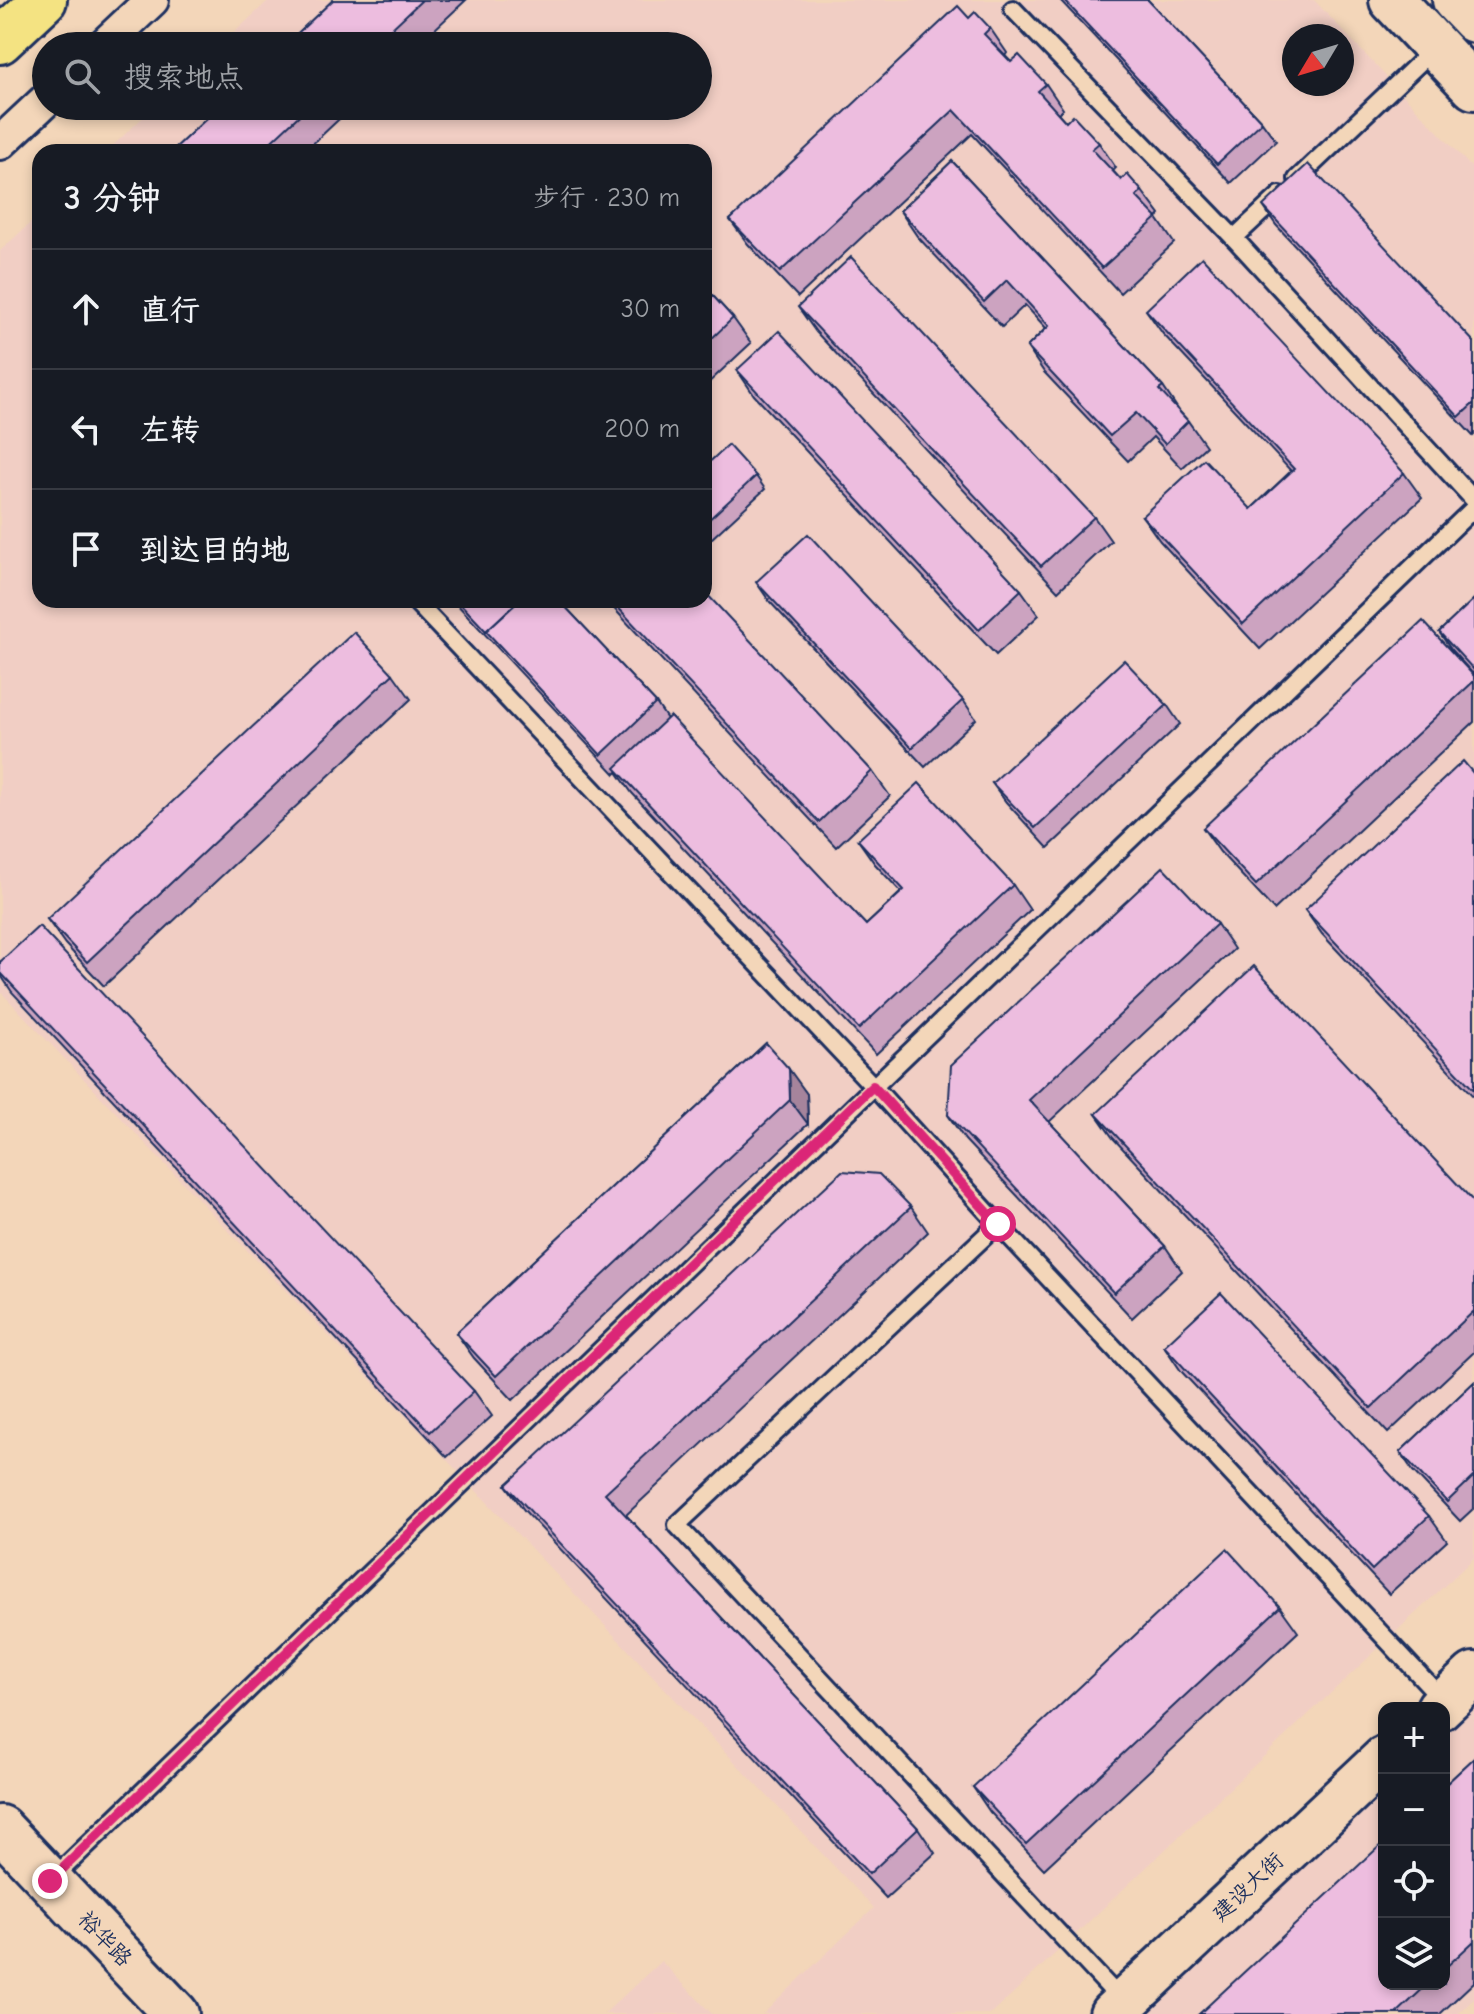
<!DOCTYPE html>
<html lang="zh">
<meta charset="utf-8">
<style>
body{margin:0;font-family:"Comic Neue","LXGW WenKai TC",sans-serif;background:#20242c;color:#f1f3f6}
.controls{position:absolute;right:24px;bottom:24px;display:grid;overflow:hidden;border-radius:16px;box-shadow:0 4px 12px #0003}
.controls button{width:72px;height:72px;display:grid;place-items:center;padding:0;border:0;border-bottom:2px solid #363941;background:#171b24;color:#f1f3f6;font:40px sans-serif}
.compass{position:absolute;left:1282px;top:24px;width:72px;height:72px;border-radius:50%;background:#171b24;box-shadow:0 4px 12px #0003;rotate:232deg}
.stop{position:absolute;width:24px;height:24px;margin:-18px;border:6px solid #db2777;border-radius:50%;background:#fff}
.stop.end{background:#db2777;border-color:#fff;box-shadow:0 2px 8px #0008}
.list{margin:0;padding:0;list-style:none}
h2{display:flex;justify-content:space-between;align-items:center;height:104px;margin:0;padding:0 32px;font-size:34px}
h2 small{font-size:26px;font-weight:400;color:#9ea1a6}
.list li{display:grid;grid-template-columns:52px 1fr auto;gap:24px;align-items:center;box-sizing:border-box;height:120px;padding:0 32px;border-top:2px solid #363941}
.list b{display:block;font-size:30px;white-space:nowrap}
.list em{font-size:26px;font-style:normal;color:#9ea1a6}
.icon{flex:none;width:44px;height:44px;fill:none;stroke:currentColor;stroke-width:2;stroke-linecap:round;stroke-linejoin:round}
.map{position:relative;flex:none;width:1474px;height:2014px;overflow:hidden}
.search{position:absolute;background:#171b24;box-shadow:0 4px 12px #0003;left:32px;top:32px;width:680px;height:88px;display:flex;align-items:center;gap:20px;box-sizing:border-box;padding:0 28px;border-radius:44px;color:#9ea1a6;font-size:30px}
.panel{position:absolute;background:#171b24;box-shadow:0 4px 12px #0003;left:32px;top:144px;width:680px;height:464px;border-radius:24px}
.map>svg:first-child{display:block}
.built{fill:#f1cec4;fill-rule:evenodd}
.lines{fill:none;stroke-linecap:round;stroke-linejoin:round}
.lane-casing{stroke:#1b2f5e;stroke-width:22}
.street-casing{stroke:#1b2f5e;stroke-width:38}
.secondary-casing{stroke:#1b2f5e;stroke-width:50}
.primary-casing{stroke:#1b2f5e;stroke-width:50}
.lane{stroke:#f3d6b9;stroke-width:16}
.street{stroke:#f3d6b9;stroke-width:32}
.secondary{stroke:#f3d6b9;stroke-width:44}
.primary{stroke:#f4e382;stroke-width:44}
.wall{fill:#cca3c0;stroke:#1b2f5e;stroke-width:2}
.shaded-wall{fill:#a6849c;stroke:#1b2f5e;stroke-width:2}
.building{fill:#edbddf;stroke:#1b2f5e;stroke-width:2}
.route{stroke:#db2777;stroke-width:10}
.labels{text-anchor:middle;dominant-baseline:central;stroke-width:7;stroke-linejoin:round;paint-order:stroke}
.street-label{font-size:22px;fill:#1b2f5e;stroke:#f3d6b9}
</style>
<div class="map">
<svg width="1474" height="2014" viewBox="0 0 1474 2014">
<rect width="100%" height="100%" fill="#f3d6b9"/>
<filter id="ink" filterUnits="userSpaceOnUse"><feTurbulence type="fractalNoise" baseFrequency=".0125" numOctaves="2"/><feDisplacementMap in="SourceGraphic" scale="16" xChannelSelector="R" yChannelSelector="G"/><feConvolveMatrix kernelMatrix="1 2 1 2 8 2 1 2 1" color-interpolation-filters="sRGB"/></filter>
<g filter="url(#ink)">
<g class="built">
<path d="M269,0H1314L1474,170V1558L991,2014H763L874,1908L0,991V251L40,214V600H704V152H106L155,106H698V46H220ZM1294,36H1342V84H1294Z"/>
<path d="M1474,1696V1999L1458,2014H1132L1384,1779V1984H1444V1724Z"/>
<path d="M661,1961L712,2014H604Z"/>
</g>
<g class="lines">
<g class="lane-casing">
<g id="lane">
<path d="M1013,9L1234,238L1474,500"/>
<path d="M1297,179L1436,47"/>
<path d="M1234,238L1280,195"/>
<path d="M414,600L873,1086L998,1224L1444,1701"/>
<path d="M998,1224L677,1525L1123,2002"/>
<path d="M51,1880L1474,508"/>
</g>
</g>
<g class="street-casing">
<g id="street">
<path d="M103,46L152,0"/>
<path d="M0,143L46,100"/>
</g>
</g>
<g class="secondary-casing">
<g id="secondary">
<path d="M1392,0L1474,87"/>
<path d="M1455,0L1474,20"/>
<path d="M1439,1708L1474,1675"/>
<path d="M0,1828L176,2014"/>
<path d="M1112,2014L1384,1759"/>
</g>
</g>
<g class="primary-casing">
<path id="primary" d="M0,41L44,0"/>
</g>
<use href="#lane" class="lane"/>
<use href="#street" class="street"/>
<use href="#secondary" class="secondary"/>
<use href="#primary" class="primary"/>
</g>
<g class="wall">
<path d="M333,0H466L417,46H284Z"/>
<path d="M1060,0H1148L1262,122L1276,141L1231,183Z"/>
<path d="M969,18L990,28L1007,53L1005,56L1011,62L1046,84L1063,109L1058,113L1066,122L1099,143L1116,168L1113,171L1121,180L1142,191L1160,215L1157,218L1174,243L1120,293L972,134L798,297L748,244L730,220Z"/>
<path d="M220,106H353L304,152H171Z"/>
<path d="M952,161L1163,387L1180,412L1188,421L1206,446L1182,468L1153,437L1128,461L1044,372L1027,347L1046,328L1025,305L1002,327L917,236L900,211Z"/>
<path d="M1263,206L1474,342V435L1473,436L1276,225Z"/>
<path d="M704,286L733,318L751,343L704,387Z"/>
<path d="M798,307L1094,517L1111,541L1058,591L816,332Z"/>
<path d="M1146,310L1404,473L1422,498L1260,649L1160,541L1142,516L1251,509L1291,471L1163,334Z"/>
<path d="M737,370L1021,590L1039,615L996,655L754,395Z"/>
<path d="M704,467L756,476L765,489L711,539L704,531Z"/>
<path d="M756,582L963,700L976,719L925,767L770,602Z"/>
<path d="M1474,599V675L1452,651L1439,632Z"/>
<path d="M453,600H559L656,703L667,719L866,925L901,892L875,864L858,840L1013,885L1030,910L876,1054L632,793L617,772L615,774Z"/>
<path d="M606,600H704L872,771L890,796L836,847Z"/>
<path d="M393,674L411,699L104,986L65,944L47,919Z"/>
<path d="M1474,676V722L1274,910L1220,852L1203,828Z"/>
<path d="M1167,705L1180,724L1048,848L1006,802L992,783Z"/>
<path d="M1474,774V1097L1322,934L1305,910Z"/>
<path d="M1217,924L1234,949L1049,1122L1165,1246L1182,1271L1132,1318L965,1140L948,1115Z"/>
<path d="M0,962L474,1391L492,1416L447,1457L12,992L0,974Z"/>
<path d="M766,1043L807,1094L808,1124L513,1400L474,1358L456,1333Z"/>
<path d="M1096,1114L1474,1202V1352L1388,1433L1113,1138Z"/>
<path d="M911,1207L928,1232L626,1515L918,1828L935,1853L886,1898L524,1510L506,1485Z"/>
<path d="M1164,1346L1429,1516L1447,1541L1389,1594L1181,1371Z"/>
<path d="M1474,1382V1508L1460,1521L1413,1471L1400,1452Z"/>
<path d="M1280,1607L1298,1632L1044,1869L990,1812L973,1787Z"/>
<path d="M1474,1758V1982L1440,2014H1199L1384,1984H1444V1786Z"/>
</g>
<path class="shaded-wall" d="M789,1069L807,1094L808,1124L790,1100Z"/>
<g class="building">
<path d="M333,0H422L373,46H284Z"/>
<path d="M1064,0H1148L1262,122L1217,164Z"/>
<path d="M958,6L969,18L975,12L990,28L984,34L1011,62L1019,55L1046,84L1038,91L1066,122L1073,115L1099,143L1092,149L1121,180L1127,174L1142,191L1136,196L1157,218L1102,268L954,110L780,272L730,220Z"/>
<path d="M220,106H309L260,152H171Z"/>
<path d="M952,161L1163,387L1159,390L1188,421L1165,444L1136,413L1110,436L1027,347L1049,326L1007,280L984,302L900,211Z"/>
<path d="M1308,164L1474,342V403L1459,417L1263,206Z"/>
<path d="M851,257L1094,517L1041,566L798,307Z"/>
<path d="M1202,257L1404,473L1243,624L1142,516L1204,459L1251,509L1294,469L1146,310Z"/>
<path d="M704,286L733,318L704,346Z"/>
<path d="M779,331L1021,590L979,630L737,370Z"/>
<path d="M728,445L756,476L704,524V467Z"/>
<path d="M808,534L963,700L912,748L756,582Z"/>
<path d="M704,591L872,771L819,822L611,600H704Z"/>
<path d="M1474,599V670L1439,632Z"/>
<path d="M457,600H519L486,631Z"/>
<path d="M520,600H559L656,703L601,755L486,631Z"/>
<path d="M1423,621L1474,676V681L1256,885L1203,828Z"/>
<path d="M354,632L393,674L87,962L47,919Z"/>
<path d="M1124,660L1167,705L1035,828L992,783Z"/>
<path d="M670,716L866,925L904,890L858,840L919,783L1013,885L859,1029L615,768Z"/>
<path d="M1463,761L1474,774V1090L1305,910Z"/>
<path d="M1163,867L1217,924L1029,1100L1165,1246L1114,1293L948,1115L951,1065Z"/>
<path d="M39,926L474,1391L430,1432L0,972V962Z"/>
<path d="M1254,966L1474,1202V1311L1371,1408L1096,1114Z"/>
<path d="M766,1043L789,1069L790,1100L496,1376L456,1333Z"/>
<path d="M842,1171L879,1174L911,1207L605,1493L918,1828L869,1874L506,1485Z"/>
<path d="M1221,1293L1429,1516L1372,1570L1164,1346Z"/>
<path d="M1474,1382V1476L1447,1502L1400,1452Z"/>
<path d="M1227,1549L1280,1607L1026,1844L973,1787Z"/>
<path d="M1474,1758V1941L1444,1969V1786Z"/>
<path d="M1384,1842V1984H1428L1396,2014H1199Z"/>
</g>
</g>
<g class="lines" filter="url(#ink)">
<path class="route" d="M50,1881L873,1086L998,1224"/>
</g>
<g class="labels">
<g class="street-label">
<text transform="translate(1248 1887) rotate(-43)">建设大街</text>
<text transform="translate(105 1939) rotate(46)">裕华路</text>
</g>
</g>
</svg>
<div class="controls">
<button>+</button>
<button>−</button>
<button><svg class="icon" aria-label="locate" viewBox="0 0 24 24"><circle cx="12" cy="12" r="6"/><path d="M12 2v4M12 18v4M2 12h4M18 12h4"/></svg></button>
<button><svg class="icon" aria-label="layers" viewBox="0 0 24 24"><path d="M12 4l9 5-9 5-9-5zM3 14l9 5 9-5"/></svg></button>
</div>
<svg class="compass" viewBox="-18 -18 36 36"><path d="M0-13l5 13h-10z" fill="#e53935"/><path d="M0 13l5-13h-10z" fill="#9ea1a6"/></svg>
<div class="stop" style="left:998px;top:1224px"></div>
<div class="stop end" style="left:50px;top:1881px"></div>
<div class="search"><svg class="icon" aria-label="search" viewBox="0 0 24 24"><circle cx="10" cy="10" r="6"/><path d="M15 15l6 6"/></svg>搜索地点</div>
<section class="panel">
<h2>3 分钟<small>步行 · 230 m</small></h2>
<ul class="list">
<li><svg class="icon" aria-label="ahead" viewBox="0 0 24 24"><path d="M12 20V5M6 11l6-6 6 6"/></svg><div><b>直行</b></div><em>30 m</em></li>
<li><svg class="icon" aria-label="left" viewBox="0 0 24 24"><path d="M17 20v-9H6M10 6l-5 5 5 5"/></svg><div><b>左转</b></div><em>200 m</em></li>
<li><svg class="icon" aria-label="arrive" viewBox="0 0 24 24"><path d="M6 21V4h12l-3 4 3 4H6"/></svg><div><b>到达目的地</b></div></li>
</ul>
</section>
</div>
